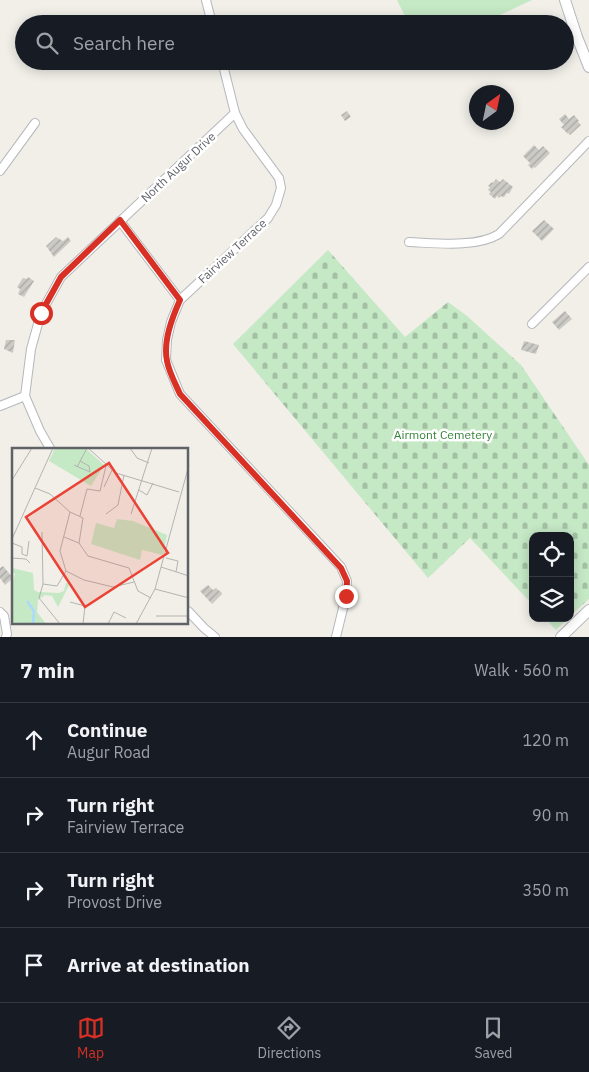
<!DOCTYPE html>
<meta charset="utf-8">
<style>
body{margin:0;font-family:"IBM Plex Sans",sans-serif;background:#242831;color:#f1f3f6}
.controls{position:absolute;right:15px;bottom:15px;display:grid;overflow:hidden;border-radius:10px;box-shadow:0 2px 12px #0003}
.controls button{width:45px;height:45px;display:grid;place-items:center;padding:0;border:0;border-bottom:1px solid #363941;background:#171b24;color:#f1f3f6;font:25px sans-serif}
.compass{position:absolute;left:469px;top:85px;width:45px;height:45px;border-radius:50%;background:#171b24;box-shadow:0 2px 12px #0003;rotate:33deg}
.stop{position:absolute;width:15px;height:15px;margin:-11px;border:4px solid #d93025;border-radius:50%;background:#fff}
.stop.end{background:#d93025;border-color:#fff;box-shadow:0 1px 5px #0008}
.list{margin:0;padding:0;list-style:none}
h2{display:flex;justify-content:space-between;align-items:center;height:65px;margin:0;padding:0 20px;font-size:21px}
h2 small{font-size:16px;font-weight:400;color:#9ea1a6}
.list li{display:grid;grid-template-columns:32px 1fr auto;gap:15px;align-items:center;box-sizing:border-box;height:75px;padding:0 20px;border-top:1px solid #363941}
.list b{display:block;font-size:19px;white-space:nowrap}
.list p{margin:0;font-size:16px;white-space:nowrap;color:#9ea1a6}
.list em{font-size:16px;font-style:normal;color:#9ea1a6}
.icon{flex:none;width:28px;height:28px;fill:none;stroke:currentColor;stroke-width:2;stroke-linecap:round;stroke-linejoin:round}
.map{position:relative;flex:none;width:589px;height:637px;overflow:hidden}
.search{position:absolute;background:#171b24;box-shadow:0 2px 12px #0003;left:15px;right:15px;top:15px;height:55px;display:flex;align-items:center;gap:12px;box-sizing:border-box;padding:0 18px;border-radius:28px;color:#9ea1a6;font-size:19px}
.sheet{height:365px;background:#171b24}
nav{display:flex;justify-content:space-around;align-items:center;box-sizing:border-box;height:70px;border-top:1px solid #363941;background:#171b24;font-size:14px;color:#9ea1a6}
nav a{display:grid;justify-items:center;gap:2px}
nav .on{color:#d93025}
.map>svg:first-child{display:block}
.green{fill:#c5e8c5}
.cemetery{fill:url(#cemetery-stones)}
.building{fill:url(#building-hatch)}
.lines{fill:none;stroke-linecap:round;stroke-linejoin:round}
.minor-casing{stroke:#b5b8bc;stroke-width:10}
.tertiary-casing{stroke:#b5b8bc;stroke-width:12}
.minor{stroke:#fff;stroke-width:8}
.tertiary{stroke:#fff;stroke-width:10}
.route{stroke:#d93025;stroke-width:6}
.labels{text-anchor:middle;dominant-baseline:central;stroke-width:5;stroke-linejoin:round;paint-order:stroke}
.street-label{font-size:12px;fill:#5f6368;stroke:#fff}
.park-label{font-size:12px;fill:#348238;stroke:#fff}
.inset-river{fill:none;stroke:#aadaff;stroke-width:2.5}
.inset-road{fill:none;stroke:#b3b3b1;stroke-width:1}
.view{fill:#ea4335;fill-opacity:0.15;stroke:#ea4335;stroke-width:2.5}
.inset-edge{fill:none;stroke:#5f6368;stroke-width:2.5}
</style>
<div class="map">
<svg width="589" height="637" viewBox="0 0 589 637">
<defs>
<pattern id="cemetery-stones" width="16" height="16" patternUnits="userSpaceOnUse" patternTransform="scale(1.25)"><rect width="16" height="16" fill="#c5e8c5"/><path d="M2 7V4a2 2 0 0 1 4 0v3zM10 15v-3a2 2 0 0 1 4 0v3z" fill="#a3c0a4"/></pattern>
<pattern id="building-hatch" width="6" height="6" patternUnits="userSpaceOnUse" patternTransform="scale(1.25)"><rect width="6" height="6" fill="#cccac5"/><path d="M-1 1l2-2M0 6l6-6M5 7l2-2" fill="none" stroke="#a9a8a4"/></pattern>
</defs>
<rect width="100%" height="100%" fill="#f1efe8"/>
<path class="green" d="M397,0H532L481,24H409Z"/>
<g class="cemetery">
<path d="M328,250L405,337L448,302L467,316L521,365L589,465V599L570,616V536H533V605L470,538L428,578L233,344Z"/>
<path d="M545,618H568L556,630Z"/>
</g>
<g class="building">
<path d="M347,111L351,117L345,121L341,115Z"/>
<path d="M565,114L569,119L574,115L579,121L578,122L581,125L570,135L568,133V134L561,127L564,125L559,119Z"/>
<path d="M534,145L539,150L543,146L550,153L535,168L534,167L532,169L528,165L530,163L523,156Z"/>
<path d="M496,179L500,182L503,179L513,187L509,194L507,193L504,197H503L501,196L499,198L497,196L495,199L489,194L491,192L488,190L490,187L488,186L492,182L493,183Z"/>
<path d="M544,220L554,229L542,241L532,231Z"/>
<path d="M56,237L63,241L68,237L71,241L54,257L46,246Z"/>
<path d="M28,277L34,281L24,297L18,294L20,289L17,287L23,278L27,279Z"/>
<path d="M565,311L572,319L559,330L552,322Z"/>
<path d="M6,340H15L13,353L4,349Z"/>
<path d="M524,341L539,345L536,354L521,350Z"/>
<path d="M3,566L13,578L5,585L0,578V568Z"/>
<path d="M208,585L213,590L216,588L222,593V594L212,604L200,591Z"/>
</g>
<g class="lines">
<g class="minor-casing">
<g id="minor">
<path d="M206,0L212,24"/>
<path d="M222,61L235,113L243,129L279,178L281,188L276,205L268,218L180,300L171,322L167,340L166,360L180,394L341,567L347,581L346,596L336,637"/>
<path d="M0,171L35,123"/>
<path d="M120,221L180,300"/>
<path d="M409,242C435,243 477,248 499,234L589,141"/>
<path d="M532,324L589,267"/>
<path d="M0,406L25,396"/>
<path d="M51,450L40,431L25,396L31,349L41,313L61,277L235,113"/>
<path d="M188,611L204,628L215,637"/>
<path d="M0,612L4,616L7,634L6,637"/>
</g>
</g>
<g class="tertiary-casing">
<g id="tertiary">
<path d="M565,0L577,37L589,67"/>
<path d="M561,637L589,610"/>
</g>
</g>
<use href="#minor" class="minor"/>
<use href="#tertiary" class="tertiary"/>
</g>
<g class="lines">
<path class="route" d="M41,313L61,277L120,220L180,300C172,318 163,341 167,361C169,372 175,383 180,394L341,568L347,581L346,596"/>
</g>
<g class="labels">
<g class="street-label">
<text transform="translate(178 167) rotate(-43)">North Augur Drive</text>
<text transform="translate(232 251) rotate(-43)">Fairview Terrace</text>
</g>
<g class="park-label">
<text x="443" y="434">Airmont Cemetery</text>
</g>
</g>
<g transform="translate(12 448)">
<rect width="176" height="176" fill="#f1efe8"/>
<path d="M43,0H73L92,17L79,38L37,13Z" fill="#c5e8c5"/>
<path d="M0,120L21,125L22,142L26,144L47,145L52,143L54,135H58L46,159L40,148L33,147L26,152L25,164L34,176H3L0,173V137L3,125H0Z" fill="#c5e8c5"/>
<path d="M105,71L121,73L155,87L151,107L130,102L128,112L79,96L84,75L102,80Z" fill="#c5e8c5"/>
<path class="inset-river" d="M15,153L22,163L21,176"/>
<path class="inset-road" d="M76,0L104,25L167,44M118,0L125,10L137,15M62,17L78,24L77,18L68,13M65,19L75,0M0,32L20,0M92,39L100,22M23,40L38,46L58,64L71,70L67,95M127,42L135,47L141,35M58,64L48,103L54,123L72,132L101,139L122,134M94,66L106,57L112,27M119,66L140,0M68,68L75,41L88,43L94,18M30,84L31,136L27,150L48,176M52,89L67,95M0,91L41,0M0,95L10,99V106L15,108L17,93M67,95L76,108L117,120L126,143L139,150M0,110L14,111L18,115M154,110L166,113L164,124M149,119L177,128M31,136L45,138L54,123M143,141L177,150M58,154L73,158L71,176M144,168H177M96,176L102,164L114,170M124,176L143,141L177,17"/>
<path class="view" d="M97,15L156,105L73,159L14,69Z"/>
<rect width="176" height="176" class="inset-edge"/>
</g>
</svg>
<div class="controls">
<button><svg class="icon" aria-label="locate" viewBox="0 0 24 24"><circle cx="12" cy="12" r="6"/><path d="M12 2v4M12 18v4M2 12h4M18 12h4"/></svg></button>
<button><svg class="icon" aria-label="layers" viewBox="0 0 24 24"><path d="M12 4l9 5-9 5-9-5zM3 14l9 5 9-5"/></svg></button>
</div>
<svg class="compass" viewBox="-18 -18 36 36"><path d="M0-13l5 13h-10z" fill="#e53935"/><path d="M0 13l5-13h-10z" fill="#9ea1a6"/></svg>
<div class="stop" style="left:41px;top:313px"></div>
<div class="stop end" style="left:346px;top:596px"></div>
<div class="search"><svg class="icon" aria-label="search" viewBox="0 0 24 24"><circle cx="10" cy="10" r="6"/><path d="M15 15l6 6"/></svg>Search here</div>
</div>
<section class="sheet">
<h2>7 min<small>Walk · 560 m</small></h2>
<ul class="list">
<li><svg class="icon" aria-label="ahead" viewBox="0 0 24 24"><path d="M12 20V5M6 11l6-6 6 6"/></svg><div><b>Continue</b><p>Augur Road</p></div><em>120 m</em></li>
<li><svg class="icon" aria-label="right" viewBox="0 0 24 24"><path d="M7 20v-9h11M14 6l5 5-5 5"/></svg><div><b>Turn right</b><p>Fairview Terrace</p></div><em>90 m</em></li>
<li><svg class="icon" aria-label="right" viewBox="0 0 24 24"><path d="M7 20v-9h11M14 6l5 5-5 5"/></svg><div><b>Turn right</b><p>Provost Drive</p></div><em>350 m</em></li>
<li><svg class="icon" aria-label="arrive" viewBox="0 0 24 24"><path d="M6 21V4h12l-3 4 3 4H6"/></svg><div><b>Arrive at destination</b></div></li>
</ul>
</section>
<nav>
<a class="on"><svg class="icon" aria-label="map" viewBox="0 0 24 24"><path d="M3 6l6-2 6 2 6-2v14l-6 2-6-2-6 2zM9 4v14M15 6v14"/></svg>Map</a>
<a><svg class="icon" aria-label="directions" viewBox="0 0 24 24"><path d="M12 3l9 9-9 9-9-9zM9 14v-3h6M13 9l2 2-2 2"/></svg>Directions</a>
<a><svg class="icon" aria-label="saved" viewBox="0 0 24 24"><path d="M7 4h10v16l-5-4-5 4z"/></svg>Saved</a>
</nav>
